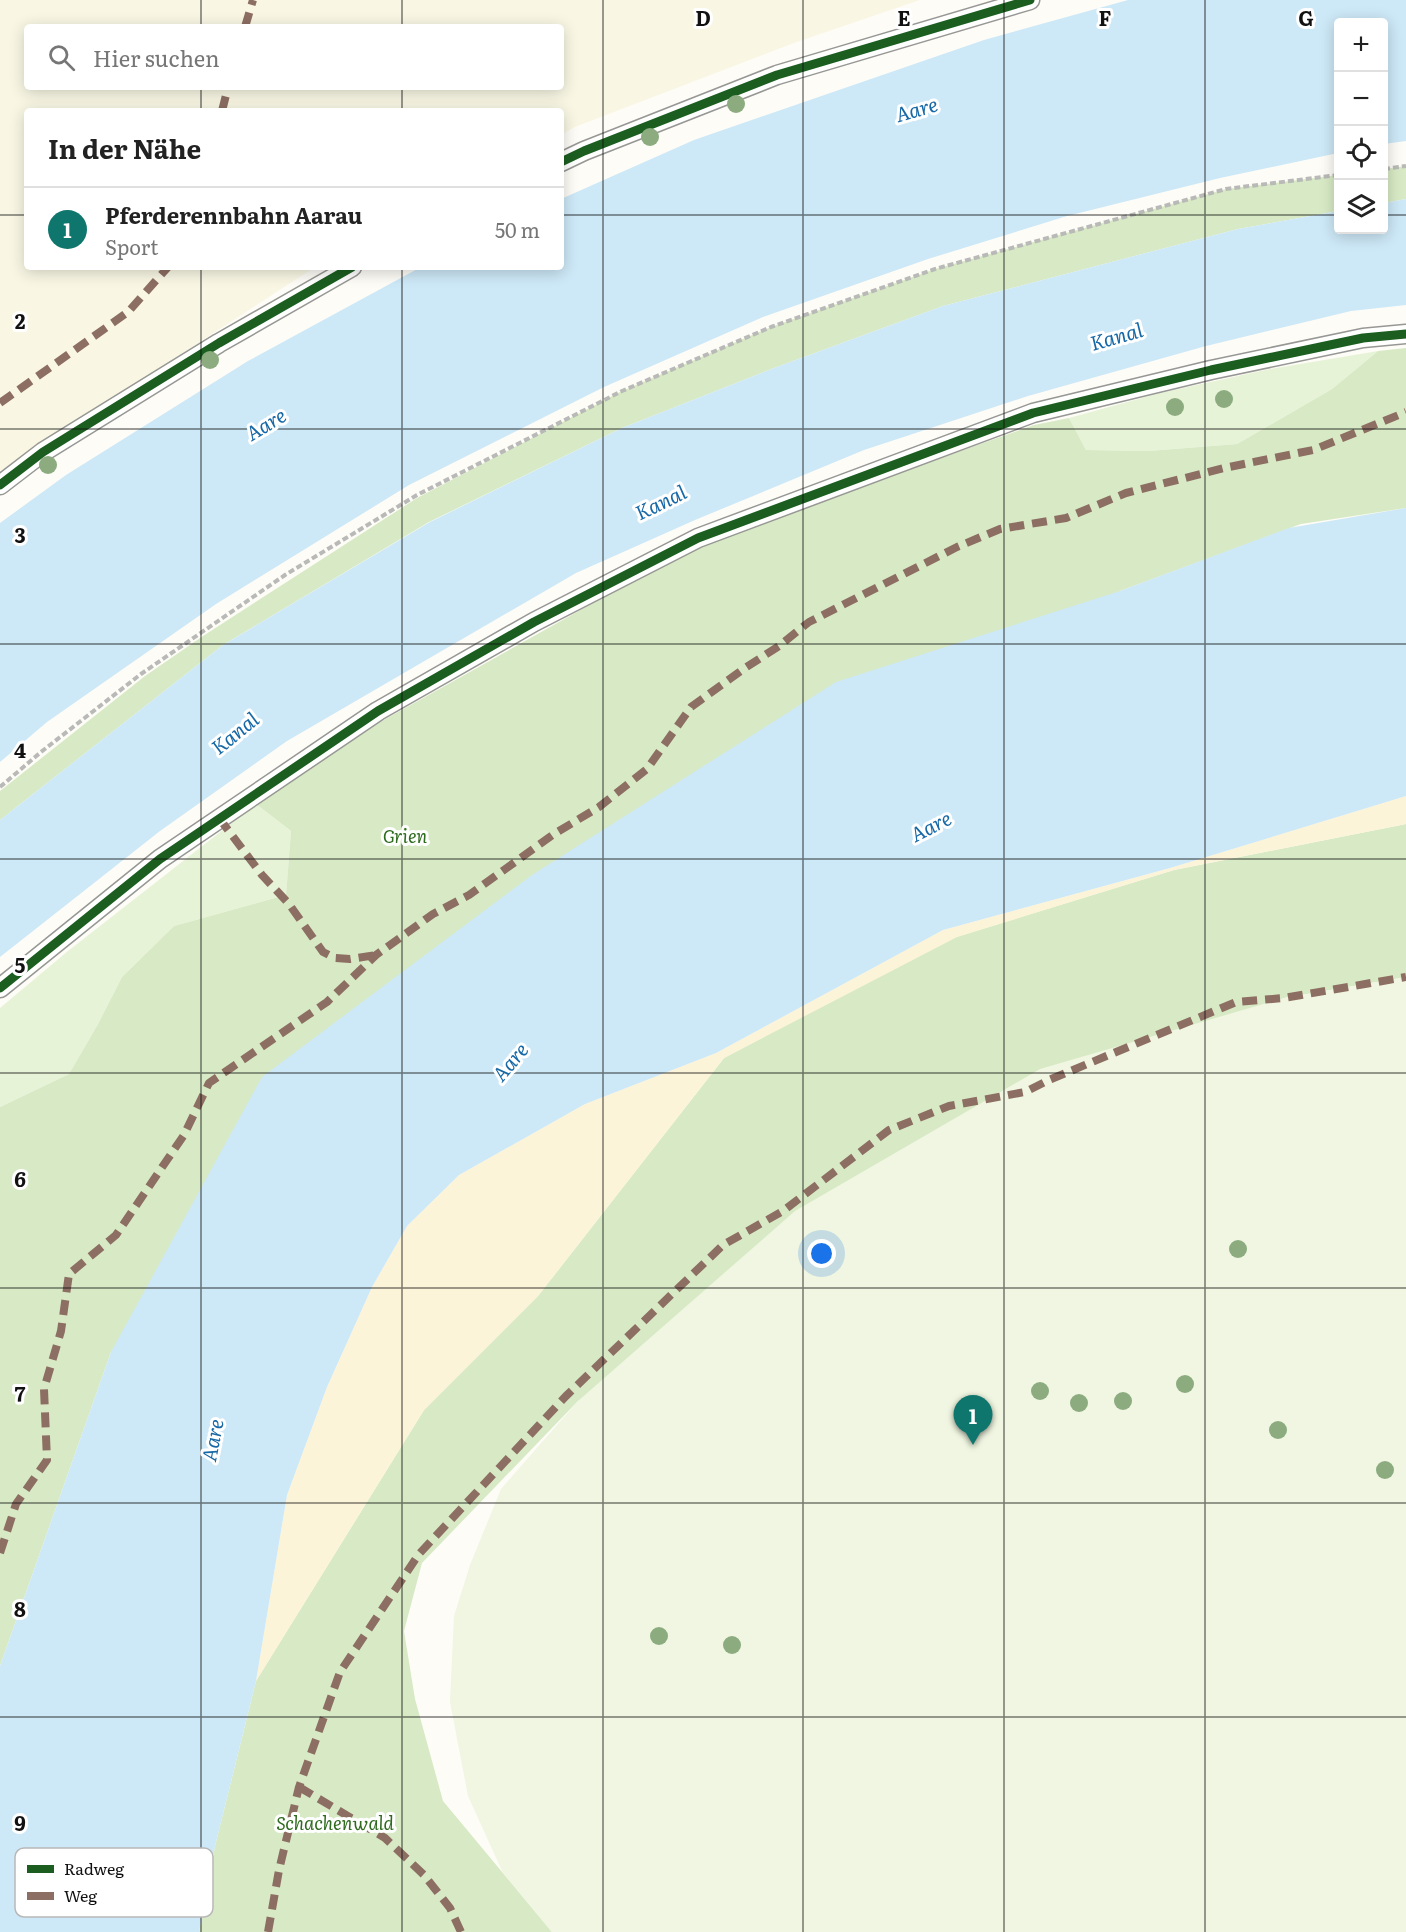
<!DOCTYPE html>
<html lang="de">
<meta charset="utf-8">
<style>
body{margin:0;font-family:Literata,serif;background:#f6f6f6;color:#222}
.controls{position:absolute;right:18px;top:18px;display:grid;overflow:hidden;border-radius:6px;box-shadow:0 3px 15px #0003}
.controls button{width:54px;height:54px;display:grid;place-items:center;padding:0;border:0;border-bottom:2px solid #e0e0e0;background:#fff;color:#222;font:30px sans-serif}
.you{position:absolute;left:822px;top:1254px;width:21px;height:21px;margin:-15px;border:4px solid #fff;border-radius:50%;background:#1a73e8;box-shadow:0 0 0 9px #1a73e833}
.badge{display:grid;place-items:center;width:39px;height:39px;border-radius:50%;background:#0f766e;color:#fff;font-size:20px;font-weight:700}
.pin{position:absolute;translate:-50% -50px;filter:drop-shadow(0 2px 3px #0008)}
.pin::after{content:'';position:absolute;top:32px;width:21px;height:18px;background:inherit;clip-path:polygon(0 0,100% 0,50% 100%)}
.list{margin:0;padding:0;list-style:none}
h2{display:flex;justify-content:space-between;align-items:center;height:78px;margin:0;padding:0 24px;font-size:26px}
h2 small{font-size:20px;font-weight:400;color:#767676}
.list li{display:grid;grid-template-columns:39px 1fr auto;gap:18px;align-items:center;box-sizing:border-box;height:84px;padding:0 24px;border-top:2px solid #e0e0e0}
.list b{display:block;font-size:22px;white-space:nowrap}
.list p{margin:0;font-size:20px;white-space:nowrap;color:#767676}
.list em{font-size:20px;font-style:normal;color:#767676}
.icon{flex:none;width:33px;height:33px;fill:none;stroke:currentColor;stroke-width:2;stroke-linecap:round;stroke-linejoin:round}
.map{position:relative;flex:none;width:1406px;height:1932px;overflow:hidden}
.search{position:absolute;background:#fff;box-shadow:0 3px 15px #0003;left:24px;top:24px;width:540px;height:66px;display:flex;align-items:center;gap:15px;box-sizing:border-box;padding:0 21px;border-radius:6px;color:#767676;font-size:22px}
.panel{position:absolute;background:#fff;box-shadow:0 3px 15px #0003;left:24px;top:108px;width:540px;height:162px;border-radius:6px}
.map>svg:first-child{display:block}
.farmland{fill:#f9f7e4;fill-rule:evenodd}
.green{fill:#e7f3d7}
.forest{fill:#d8eac5}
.sand{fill:#fcf4d9}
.pitch{fill:#f0f6e1}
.water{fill:#cde8f7}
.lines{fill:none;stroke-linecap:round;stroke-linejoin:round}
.service-casing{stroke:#979795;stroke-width:21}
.path{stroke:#b9b9b8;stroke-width:4;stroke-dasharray:6 3;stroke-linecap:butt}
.service{stroke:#fffffe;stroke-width:18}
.quiet{stroke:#8d6e63;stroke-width:8;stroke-dasharray:15 8;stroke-linecap:butt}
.cycleway-casing{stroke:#fff;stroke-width:13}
.cycleway{stroke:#1b5e20;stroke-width:9}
.tree{fill:#8cac80}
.grid{fill:none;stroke:#111;stroke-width:1.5;stroke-opacity:0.55}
.labels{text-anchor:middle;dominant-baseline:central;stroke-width:6;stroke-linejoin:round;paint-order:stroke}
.park-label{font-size:18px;font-style:italic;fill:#2f6b1f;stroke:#fff}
.water-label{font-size:20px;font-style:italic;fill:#1768a6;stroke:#fff}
.key{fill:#fff;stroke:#b8b8b8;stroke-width:1.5}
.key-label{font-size:16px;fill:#111}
.grid-label{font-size:20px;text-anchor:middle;font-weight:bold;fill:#111;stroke:#fff;stroke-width:6;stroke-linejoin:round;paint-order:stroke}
</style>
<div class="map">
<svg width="1406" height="1932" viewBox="0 0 1406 1932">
<rect width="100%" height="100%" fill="#fdfcf7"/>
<path class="farmland" d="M0,0H920L794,43L575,127L561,135V111H27V267H315L0,472ZM27,27H561V87H27Z"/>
<g class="green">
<path d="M1378,351L1332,389L1237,444L1148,451L1086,450L1069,418L1160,393L1270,369Z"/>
<path d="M256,804L291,831L286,895L174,926L122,977L98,1024L69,1074L0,1107V1008L68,951Z"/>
</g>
<g class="forest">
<path d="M1406,166V199L1384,203V169Z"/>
<path d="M1338,175V211L1238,229L943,306L774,368L622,428L429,522L223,645L0,820V791L145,676L203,636L417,498L622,391L771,327L935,269L1226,189Z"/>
<path d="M1406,348V508L1301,524L1120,591L111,1352L0,1666V1107L69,1074L98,1024L122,977L174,926L286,895L291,831L256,804L382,721L702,542L1034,425L1069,418L1086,450L1148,451L1237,444L1332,389L1378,351Z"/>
<path d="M1406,824V977L1284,998L578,1401L422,1563L404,1631L415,1699L443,1801L552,1932H199L215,1846L256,1681L424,1410L538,1296L724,1058L943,941L1174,870Z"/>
</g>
<path class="sand" d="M1406,796V824L1174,870L957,937L724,1058L538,1296L424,1410L256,1681L287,1495L327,1387L372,1287L407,1226L459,1175L585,1104L716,1053L943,930L1170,868Z"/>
<path class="pitch" d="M1406,977V1932H552L503,1873L468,1796L450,1702L454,1616L470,1565L501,1489L578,1401L795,1211L1040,1069L1284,998Z"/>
<g class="water">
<path d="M1128,0H1406V141L1384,144V22H1338V153L1220,178L1067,216L928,259L763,317L604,387L409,485L216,604L47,722L0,762V523L66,475L248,361L421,267H561V199L694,140L984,40Z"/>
<path d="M1406,199V305L1351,311L1206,346L1028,396L864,450L695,520L576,573L287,741L160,831L0,957V820L223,645L430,522L622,428L774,368L943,306L1238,229L1338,211V230H1384V203Z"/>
<path d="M1406,508V796L1170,868L943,930L716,1053L585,1104L459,1175L407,1226L372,1287L327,1387L287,1495L256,1681L215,1846L199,1932H0V1666L111,1352L262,1077L532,875L836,682L1120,591L1289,528Z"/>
</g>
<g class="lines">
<g class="service-casing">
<g id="service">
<path d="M561,162L584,151L777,75L1030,0"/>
<path d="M0,485L43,452L219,343L352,267"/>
<path d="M0,988L160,859L378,711L534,622L698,538L1033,413L1211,370L1363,338L1406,334"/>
</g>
</g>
<g class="path">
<path d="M1384,169L1406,166"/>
<path d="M0,787L41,752L141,674L285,575L417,495L622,391L771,327L935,269L1226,189L1338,175"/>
</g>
<use href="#service" class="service"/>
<g class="quiet">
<path d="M245,27L253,0"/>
<path d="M222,111L228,87"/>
<path d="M0,403L128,312L168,267"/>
<path d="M219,818L262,875L289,904L323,952L335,958L350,959L376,955"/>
<path d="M0,1553L16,1504L47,1460L44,1389L61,1331L69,1274L116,1235L184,1135L209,1083L327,1002L376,955L433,914L469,895L554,834L599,807L647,769L691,707L745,668L779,646L809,622L957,547L1000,529L1066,518L1126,493L1224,468L1313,450L1406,412"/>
<path d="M299,1787L385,1838L424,1875L450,1908L461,1932"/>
<path d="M268,1932L279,1870L299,1787L340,1672L419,1554L566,1396L723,1245L783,1211L889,1130L949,1106L1025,1092L1049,1080L1236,1002L1284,998L1406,977"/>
</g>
<g class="cycleway-casing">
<g id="cycleway">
<path d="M561,162L584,151L777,75L1030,0"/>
<path d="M0,485L43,452L219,343L352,267"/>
<path d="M0,988L160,859L378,711L534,622L698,538L1033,413L1211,370L1363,338L1406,334"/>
</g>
</g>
<use href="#cycleway" class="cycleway"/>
</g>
<g class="tree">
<circle cx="736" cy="104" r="9"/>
<circle cx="650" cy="137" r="9"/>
<circle cx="210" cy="360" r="9"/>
<circle cx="1224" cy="399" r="9"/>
<circle cx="1175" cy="407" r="9"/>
<circle cx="48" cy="465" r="9"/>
<circle cx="1238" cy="1249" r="9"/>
<circle cx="1185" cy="1384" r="9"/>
<circle cx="1040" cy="1391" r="9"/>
<circle cx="1123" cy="1401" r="9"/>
<circle cx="1079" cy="1403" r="9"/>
<circle cx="1278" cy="1430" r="9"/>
<circle cx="1385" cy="1470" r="9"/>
<circle cx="659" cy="1636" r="9"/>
<circle cx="732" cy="1645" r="9"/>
</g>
<path class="grid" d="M201,0V27M402,0V27M603,0V1932M803,0V1932M1004,0V1932M1205,0V1932M201,87V111M402,87V111M0,215H27M561,215H1338M1384,215H1406M201,267V1932M402,267V1932M0,429H1406M0,644H1406M0,859H1406M0,1073H1406M0,1288H1406M0,1503H1406M0,1717H1406"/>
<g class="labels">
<g class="park-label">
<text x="405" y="835">Grien</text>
<text x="335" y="1822">Schachenwald</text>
</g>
<g class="water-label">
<text transform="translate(916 108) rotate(-16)">Aare</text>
<text transform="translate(1116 335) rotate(-16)">Kanal</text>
<text transform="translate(265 423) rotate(-31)">Aare</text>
<text transform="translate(660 501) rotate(-26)">Kanal</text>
<text transform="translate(234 732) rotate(-39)">Kanal</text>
<text transform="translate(930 825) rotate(-27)">Aare</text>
<text transform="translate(509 1061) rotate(-50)">Aare</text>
<text transform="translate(211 1440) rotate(-79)">Aare</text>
</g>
</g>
<rect x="15" y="1848" width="198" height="69" rx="9" class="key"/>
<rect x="27" y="1865" width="27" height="8" fill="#1b5e20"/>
<rect x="27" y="1892" width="27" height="8" fill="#8d6e63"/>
<g class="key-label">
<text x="64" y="1875">Radweg</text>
<text x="64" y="1902">Weg</text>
</g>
<g class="grid-label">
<text x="703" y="26">D</text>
<text x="904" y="26">E</text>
<text x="1105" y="26">F</text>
<text x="1306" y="26">G</text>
<text x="20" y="329">2</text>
<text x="20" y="543">3</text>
<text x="20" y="758">4</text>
<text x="20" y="973">5</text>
<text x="20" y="1187">6</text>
<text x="20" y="1402">7</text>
<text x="20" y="1617">8</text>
<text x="20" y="1831">9</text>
</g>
</svg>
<div class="controls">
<button>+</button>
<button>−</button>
<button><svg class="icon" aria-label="locate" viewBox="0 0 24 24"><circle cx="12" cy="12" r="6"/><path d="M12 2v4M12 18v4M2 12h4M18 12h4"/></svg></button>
<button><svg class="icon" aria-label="layers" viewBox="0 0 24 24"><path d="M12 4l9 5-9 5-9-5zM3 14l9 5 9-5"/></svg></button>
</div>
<div class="you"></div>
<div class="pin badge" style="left:973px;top:1445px">1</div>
<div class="search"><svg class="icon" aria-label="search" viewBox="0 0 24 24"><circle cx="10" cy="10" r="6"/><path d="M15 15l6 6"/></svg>Hier suchen</div>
<section class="panel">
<h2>In der Nähe<small></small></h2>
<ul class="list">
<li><span class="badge">1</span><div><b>Pferderennbahn Aarau</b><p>Sport</p></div><em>50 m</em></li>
</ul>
</section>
</div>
